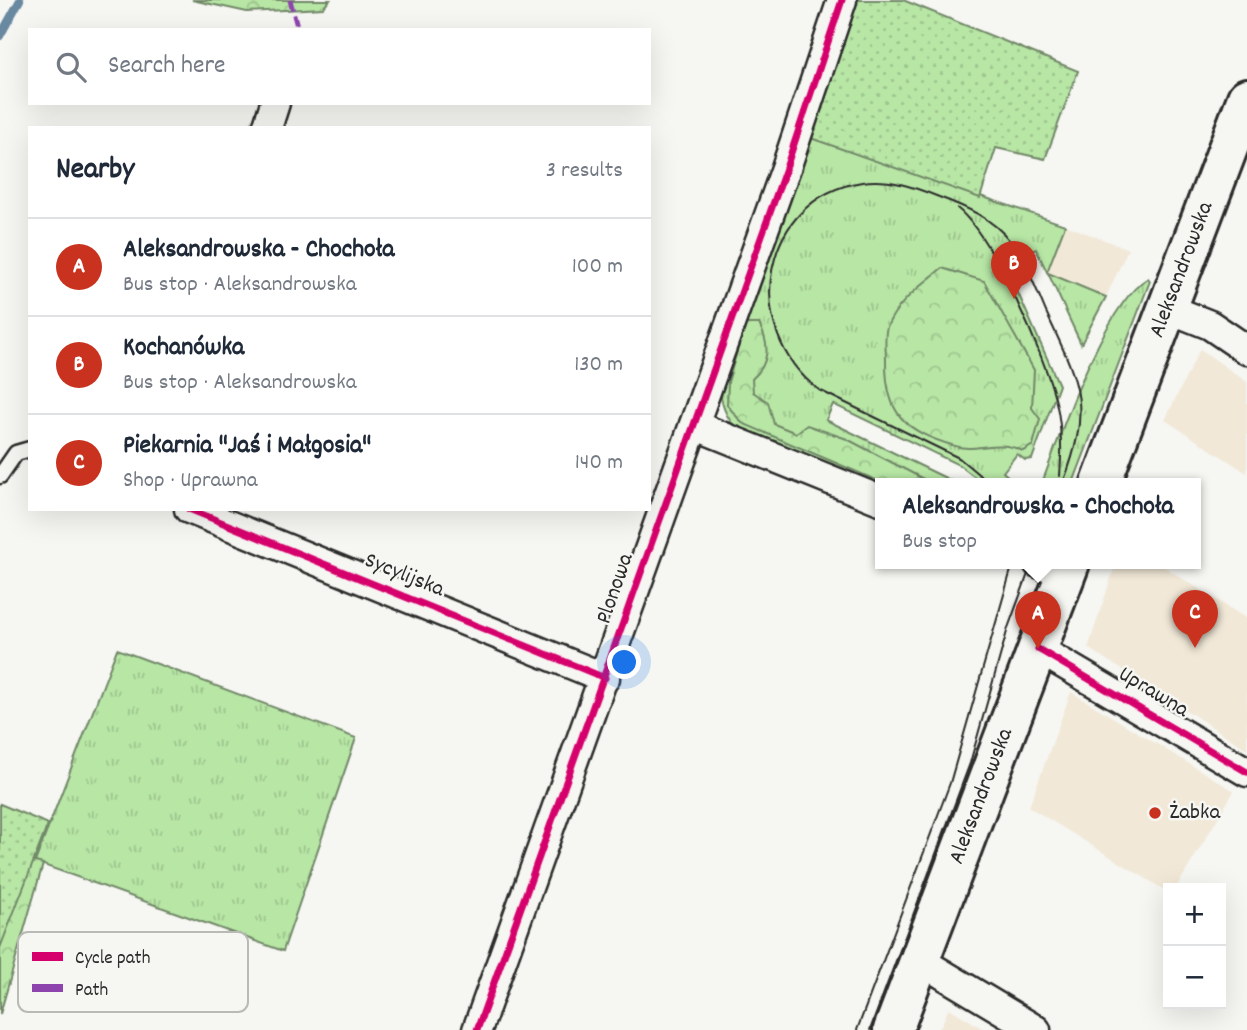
<!DOCTYPE html>
<meta charset="utf-8">
<style>
body{margin:0;font-family:Dekko,sans-serif;background:#f6f6f7;color:#1f2937}
.controls{position:absolute;right:21px;bottom:21px;display:grid;overflow:hidden;border-radius:0px;box-shadow:0 7px 28px #0002}
.controls button{width:63px;height:63px;display:grid;place-items:center;padding:0;border:0;border-bottom:2px solid #e0e1e3;background:#fff;color:#1f2937;font:35px sans-serif}
.you{position:absolute;left:625px;top:663px;width:24px;height:24px;margin:-18px;border:5px solid #fff;border-radius:50%;background:#1a73e8;box-shadow:0 0 0 10px #1a73e833}
.badge{display:grid;place-items:center;width:46px;height:46px;border-radius:50%;background:#c8321e;color:#fff;font-size:23px;font-weight:700}
.pin{position:absolute;translate:-50% -58px;filter:drop-shadow(0 2px 4px #0008)}
.pin::after{content:'';position:absolute;top:37px;width:24px;height:21px;background:inherit;clip-path:polygon(0 0,100% 0,50% 100%)}
.popup{position:absolute;left:875px;top:478px;width:326px;height:91px;box-sizing:border-box;display:grid;place-content:center;border-radius:0px;background:#fff;filter:drop-shadow(0 2px 5px #0005);font-size:23px;white-space:nowrap;color:#747a83}
.popup b{font-size:26px;color:#1f2937}
.popup::after{content:'';position:absolute;left:50%;top:100%;margin-left:-14px;border:14px solid transparent;border-top-color:#fff}
.list{margin:0;padding:0;list-style:none}
h2{display:flex;justify-content:space-between;align-items:center;height:91px;margin:0;padding:0 28px;font-size:30px}
h2 small{font-size:23px;font-weight:400;color:#747a83}
.list li{display:grid;grid-template-columns:46px 1fr auto;gap:21px;align-items:center;box-sizing:border-box;height:98px;padding:0 28px;border-top:2px solid #e0e1e3}
.list b{display:block;font-size:26px;white-space:nowrap}
.list p{margin:0;font-size:23px;white-space:nowrap;color:#747a83}
.list em{font-size:23px;font-style:normal;color:#747a83}
.icon{flex:none;width:38px;height:38px;fill:none;stroke:currentColor;stroke-width:2;stroke-linecap:round;stroke-linejoin:round}
.map{position:relative;flex:none;width:1247px;height:1030px;overflow:hidden}
.search{position:absolute;background:#fff;box-shadow:0 7px 28px #0002;left:28px;top:28px;width:623px;height:77px;display:flex;align-items:center;gap:18px;box-sizing:border-box;padding:0 24px;border-radius:0px;color:#747a83;font-size:26px}
.panel{position:absolute;background:#fff;box-shadow:0 7px 28px #0002;left:28px;top:126px;width:623px;height:385px;border-radius:0px}
.map>svg:first-child{display:block}
.built{fill:#f1e8d7}
.grass{fill:url(#grass-tufts);stroke:#718868;stroke-width:2}
.forest{fill:url(#forest-crowns);stroke:#718868;stroke-width:2}
.park{fill:url(#park-dots);stroke:#718868;stroke-width:2}
.lines{fill:none;stroke-linecap:round;stroke-linejoin:round}
.stream{stroke:#6989a1;stroke-width:8}
.lane-casing{stroke:#2b2b2b;stroke-width:19}
.street-casing{stroke:#2b2b2b;stroke-width:33}
.secondary-casing{stroke:#2b2b2b;stroke-width:44}
.lane{stroke:#f6f6f2;stroke-width:14}
.street{stroke:#f6f6f2;stroke-width:28}
.secondary{stroke:#f6f6f2;stroke-width:38}
.tram{stroke:#2b2b2b;stroke-width:2}
.quiet{stroke:#8e44ad;stroke-width:5;stroke-dasharray:10 5;stroke-linecap:butt}
.cycleway-casing{stroke:#f6f6f2;stroke-width:11}
.cycleway{stroke:#d6006c;stroke-width:7}
.poi-dot{fill:#c8321e;stroke:#f6f6f2;stroke-width:2.5}
.labels{text-anchor:middle;dominant-baseline:central;stroke-width:5;stroke-linejoin:round;paint-order:stroke}
.street-label{font-size:23px;fill:#2b2b2b;stroke:#f6f6f2}
.poi-label{font-size:23px;fill:#2b2b2b;stroke:#f6f6f2;text-anchor:start}
.key{fill:#f6f6f2;stroke:#b9b9b6;stroke-width:2}
.key-label{font-size:19px;fill:#2b2b2b}
</style>
<div class="map">
<svg width="1247" height="1030" viewBox="0 0 1247 1030">
<defs>
<pattern id="grass-tufts" width="24" height="20" patternUnits="userSpaceOnUse" patternTransform="scale(1.75)"><rect width="24" height="20" fill="#b7e6a5"/><path d="M3 7l-1-3M5 7V3M7 7l1-3M15 17l-1-3M17 17v-4M19 17l1-3" fill="none" stroke="#9ec58e"/></pattern>
<pattern id="forest-crowns" width="20" height="18" patternUnits="userSpaceOnUse" patternTransform="scale(1.75)"><rect width="20" height="18" fill="#b7e6a5"/><path d="M2 6a3 3 0 1 1 6 0M12 15a3 3 0 1 1 6 0" fill="none" stroke="#9ec58e"/></pattern>
<pattern id="park-dots" width="8" height="8" patternUnits="userSpaceOnUse" patternTransform="scale(1.75)"><rect width="8" height="8" fill="#b7e6a5"/><path d="M2 2h.1M6 6h.1" fill="none" stroke="#9ec58e" stroke-width="1.8" stroke-linecap="round"/></pattern>
</defs>
<rect width="100%" height="100%" fill="#f6f6f2"/>
<filter id="ink" filterUnits="userSpaceOnUse"><feTurbulence type="fractalNoise" baseFrequency=".0143" numOctaves="2"/><feDisplacementMap in="SourceGraphic" scale="14" xChannelSelector="R" yChannelSelector="G"/><feConvolveMatrix kernelMatrix="1 2 1 2 8 2 1 2 1" color-interpolation-filters="sRGB"/></filter>
<g filter="url(#ink)">
<g class="built">
<path d="M1065,225L1128,249L1106,297L1047,272Z"/>
<path d="M1200,349L1247,382V473L1165,420Z"/>
<path d="M1116,563H1158L1247,619V749L1088,648Z"/>
<path d="M1071,692L1234,791L1176,888H1168V892L1029,807Z"/>
<path d="M949,1008L985,1030H939Z"/>
</g>
<g class="grass">
<path d="M805,136L1065,225L1047,272L1036,249L1024,254L1020,270L1010,275L1059,385L1032,459L1025,460L1017,454L1003,472L1010,478L1007,483H983L959,465L833,404L826,420L956,483H880V490L738,431C725,416 721,404 719,384Z"/>
<path d="M1048,273L1106,297L1081,344Z"/>
<path d="M1148,278L1150,281L1073,483H1042C1061,433 1104,304 1148,278Z"/>
<path d="M117,649L356,738L283,951L35,862Z"/>
</g>
<g class="forest">
<path d="M192,0H330L323,8L247,12Z"/>
<path d="M942,268L984,281L1034,370L1032,408L1040,419L1033,445L1023,451C995,438 978,453 955,446C904,431 885,414 886,359C886,350 884,336 887,327C897,302 922,285 942,268Z"/>
<path d="M745,324H759C770,345 770,363 752,379L753,392L768,402L774,424L796,433L807,425L847,439L931,483H883L742,423L727,405L728,382Z"/>
<path d="M35,862L43,864L0,1014V881Z"/>
</g>
<g class="park">
<path d="M857,0H903L1078,71L1045,159L996,148L980,198L805,136Z"/>
<path d="M0,804L48,824L0,948Z"/>
</g>
<g class="lines">
<path class="stream" d="M0,36L20,0"/>
<g class="lane-casing">
<path id="lane" d="M0,476L16,453L30,449"/>
</g>
<g class="street-casing">
<g id="street">
<path d="M267,128L275,103"/>
<path d="M1167,308L1210,325L1247,350"/>
<path d="M694,425L880,500"/>
<path d="M189,509L605,678"/>
<path d="M1038,563L1066,574"/>
<path d="M1038,649L1247,772"/>
<path d="M919,960L1036,1030"/>
<path d="M477,1030L786,168L842,0"/>
</g>
</g>
<g class="secondary-casing">
<g id="secondary">
<path id="s1" d="M1101,483L1247,98"/>
<path id="s2" d="M893,1030L1070,563"/>
</g>
</g>
<use href="#lane" class="lane"/>
<use href="#street" class="street"/>
<use href="#secondary" class="secondary"/>
<g class="tram">
<path d="M957,208C992,236 1045,356 1056,402C1062,426 1062,451 1060,476"/>
<path d="M989,483L959,458L819,390C739,330 760,198 862,182C889,178 914,187 939,197C966,207 992,218 1010,241C1026,262 1036,288 1046,312C1079,383 1093,406 1063,483"/>
<path d="M857,1030L950,783L1013,563"/>
<path d="M870,1030L970,763L1008,628L1032,563"/>
</g>
<path class="quiet" d="M290,0L298,30"/>
<g class="cycleway-casing">
<g id="cycleway">
<path d="M189,509L605,678"/>
<path d="M1038,649L1247,772"/>
<path d="M477,1030L786,168L842,0"/>
</g>
</g>
<use href="#cycleway" class="cycleway"/>
</g>
</g>
<circle class="poi-dot" cx="1155" cy="813" r="7"/>
<g class="labels">
<g class="street-label">
<text stroke="none"><textPath href="#s1" startOffset="228">Aleksandrowska</textPath></text>
<text transform="translate(404 576) rotate(22)">Sycylijska</text>
<text transform="translate(616 589) rotate(-71)">Plonowa</text>
<text transform="translate(1153 693) rotate(31)">Uprawna</text>
<text stroke="none"><textPath href="#s2" startOffset="250">Aleksandrowska</textPath></text>
</g>
<g class="poi-label">
<text x="1169" y="813">Żabka</text>
</g>
</g>
<rect x="18" y="932" width="230" height="80" rx="10" class="key"/>
<rect x="32" y="952" width="31" height="9" fill="#d6006c"/>
<rect x="32" y="984" width="31" height="8" fill="#8e44ad"/>
<g class="key-label">
<text x="75" y="963">Cycle path</text>
<text x="75" y="995">Path</text>
</g>
</svg>
<div class="controls">
<button>+</button>
<button>−</button>
</div>
<div class="you"></div>
<div class="pin badge" style="left:1038px;top:649px">A</div>
<div class="popup"><b>Aleksandrowska - Chochoła</b>Bus stop</div>
<div class="pin badge" style="left:1014px;top:299px">B</div>
<div class="pin badge" style="left:1195px;top:648px">C</div>
<div class="search"><svg class="icon" aria-label="search" viewBox="0 0 24 24"><circle cx="10" cy="10" r="6"/><path d="M15 15l6 6"/></svg>Search here</div>
<section class="panel">
<h2>Nearby<small>3 results</small></h2>
<ul class="list">
<li><span class="badge">A</span><div><b>Aleksandrowska - Chochoła</b><p>Bus stop · Aleksandrowska</p></div><em>100 m</em></li>
<li><span class="badge">B</span><div><b>Kochanówka</b><p>Bus stop · Aleksandrowska</p></div><em>130 m</em></li>
<li><span class="badge">C</span><div><b>Piekarnia &quot;Jaś i Małgosia&quot;</b><p>Shop · Uprawna</p></div><em>140 m</em></li>
</ul>
</section>
</div>
